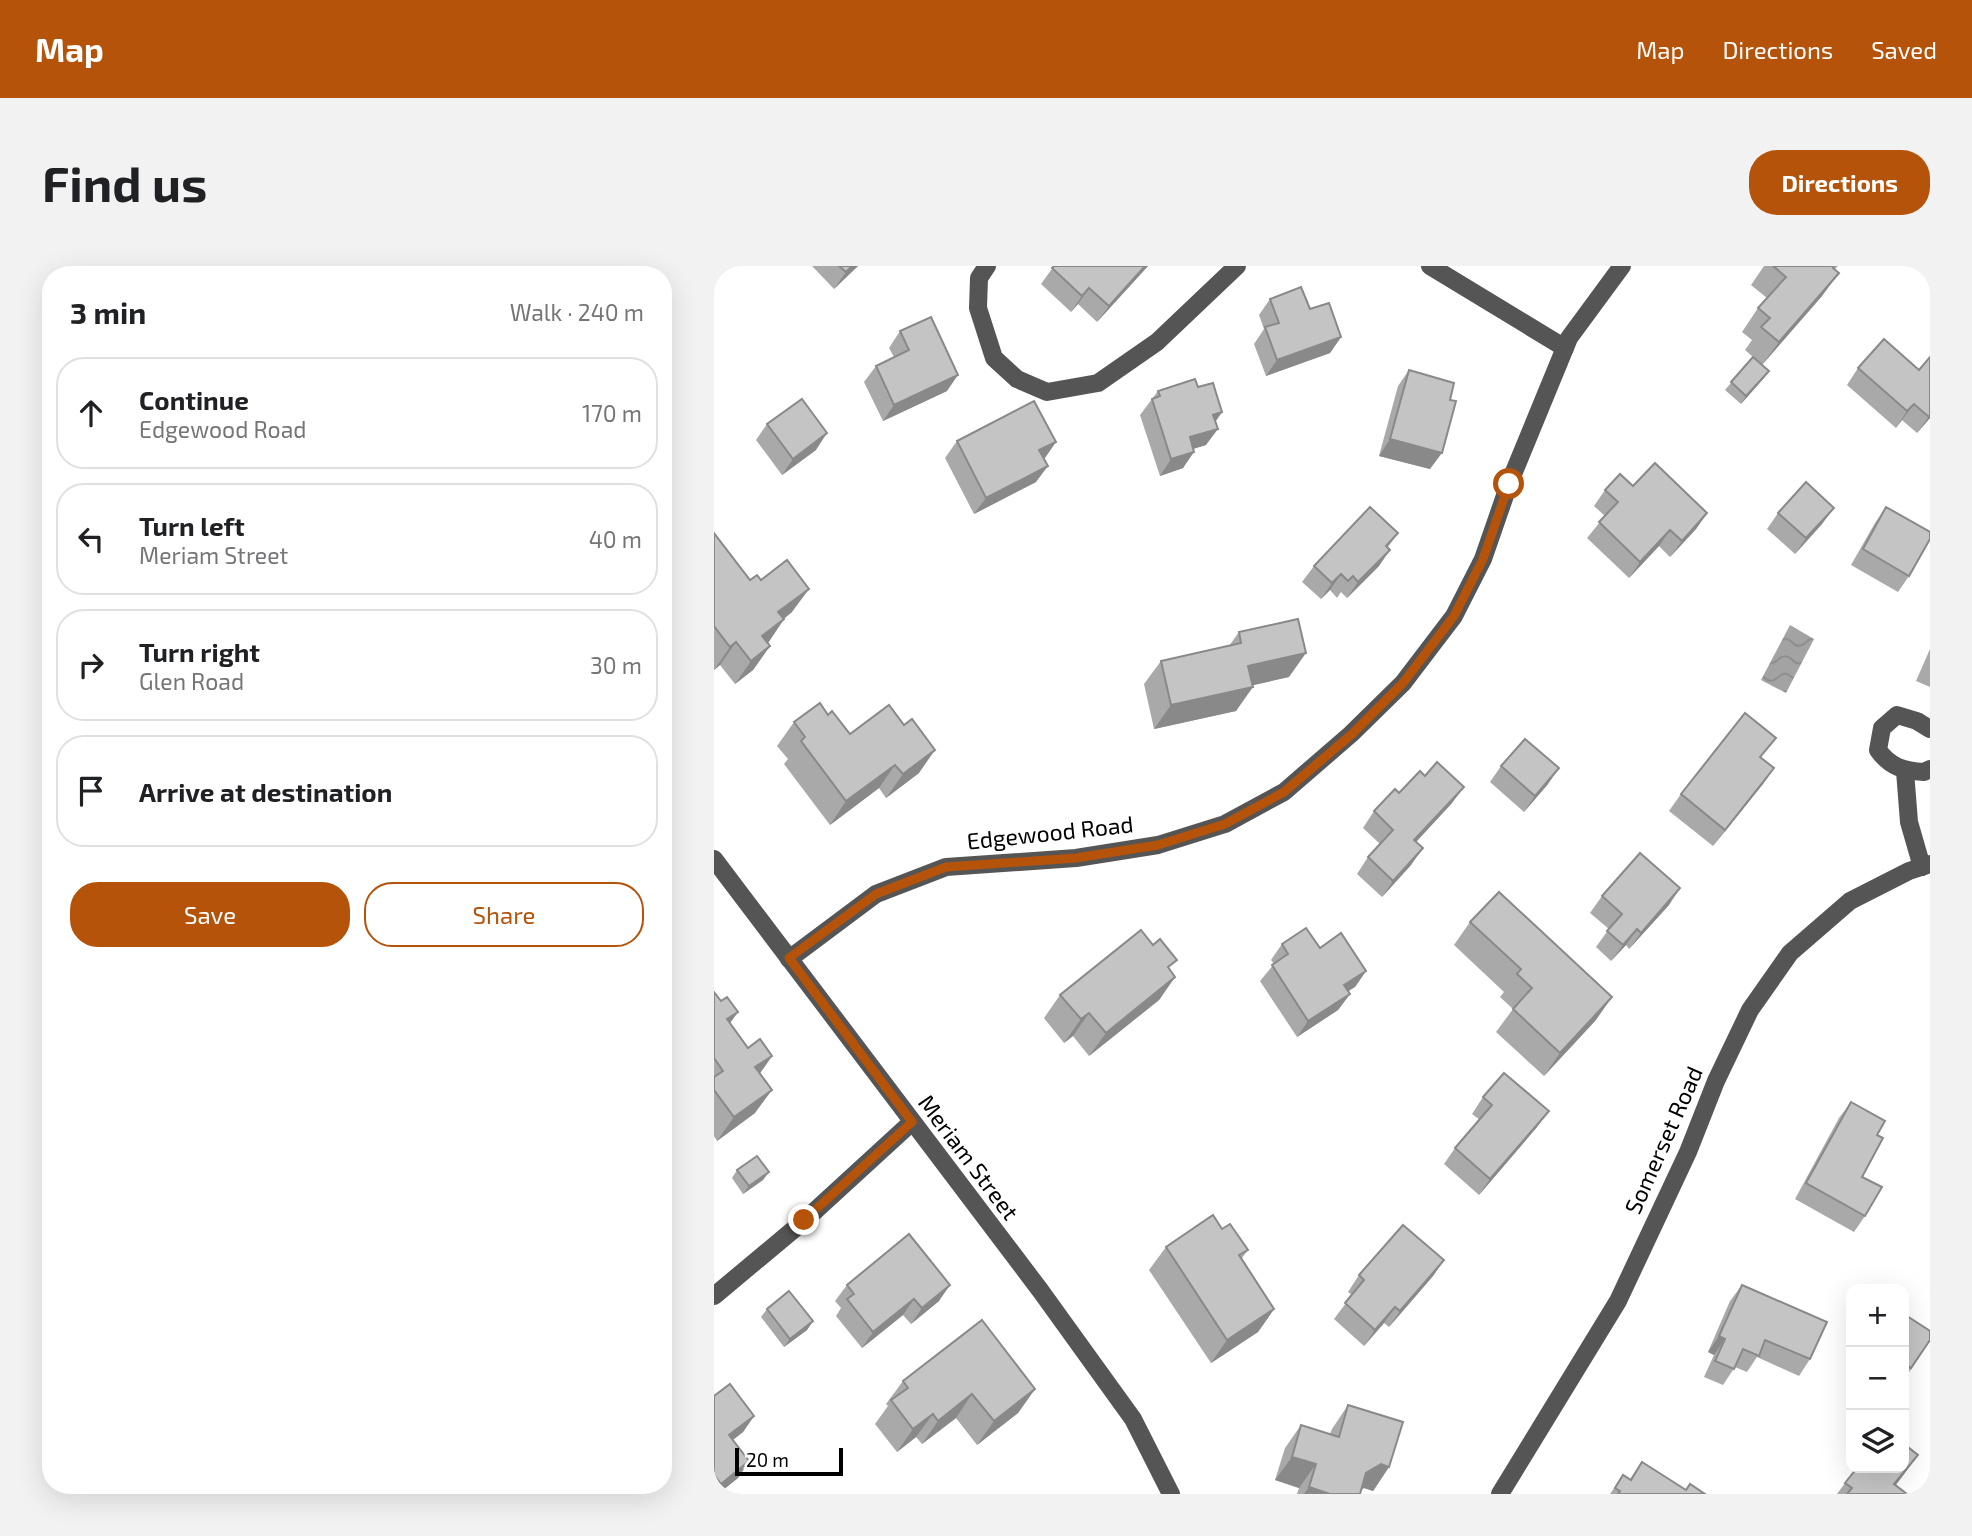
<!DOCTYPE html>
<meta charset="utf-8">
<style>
body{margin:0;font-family:"Exo 2",sans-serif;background:#f2f2f2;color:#202124}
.controls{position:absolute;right:21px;bottom:21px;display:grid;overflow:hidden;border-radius:14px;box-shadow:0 7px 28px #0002}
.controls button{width:63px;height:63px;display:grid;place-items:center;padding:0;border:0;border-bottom:2px solid #e0e0e0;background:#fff;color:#202124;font:35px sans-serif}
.scale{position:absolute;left:21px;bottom:18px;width:108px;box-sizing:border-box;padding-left:7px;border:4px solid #000;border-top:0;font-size:19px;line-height:24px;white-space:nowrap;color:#000;-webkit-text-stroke:5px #fff;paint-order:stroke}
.stop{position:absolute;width:21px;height:21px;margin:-16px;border:5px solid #b45309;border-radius:50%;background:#fff}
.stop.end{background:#b45309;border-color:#fff;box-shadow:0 2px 7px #0008}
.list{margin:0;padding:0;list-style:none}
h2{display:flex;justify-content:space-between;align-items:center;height:91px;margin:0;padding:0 28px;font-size:30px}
h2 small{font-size:23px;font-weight:400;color:#757577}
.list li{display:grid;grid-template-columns:46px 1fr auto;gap:21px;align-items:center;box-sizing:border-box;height:112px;margin:0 14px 14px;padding:0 14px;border:2px solid #e0e0e0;border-radius:28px}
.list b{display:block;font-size:26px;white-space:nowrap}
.list p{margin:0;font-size:23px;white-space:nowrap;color:#757577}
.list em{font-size:23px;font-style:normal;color:#757577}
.actions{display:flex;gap:14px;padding:21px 28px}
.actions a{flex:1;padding:16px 0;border:2px solid #b45309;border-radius:28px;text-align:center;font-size:24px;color:#b45309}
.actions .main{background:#b45309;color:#fff}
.icon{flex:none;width:38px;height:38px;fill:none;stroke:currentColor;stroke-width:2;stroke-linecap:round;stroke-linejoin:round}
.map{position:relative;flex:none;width:1216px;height:1228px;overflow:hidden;border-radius:28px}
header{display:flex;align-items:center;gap:42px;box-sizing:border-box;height:98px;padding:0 35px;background:#b45309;color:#fff}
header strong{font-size:33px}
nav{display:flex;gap:38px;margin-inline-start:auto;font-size:24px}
.intro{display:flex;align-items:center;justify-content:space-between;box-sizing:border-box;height:168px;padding:0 42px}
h1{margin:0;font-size:49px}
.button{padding:18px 32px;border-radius:28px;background:#b45309;color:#fff;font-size:24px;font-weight:700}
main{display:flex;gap:42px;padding:0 42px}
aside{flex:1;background:#fff;border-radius:28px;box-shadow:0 7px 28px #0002}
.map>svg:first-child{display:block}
.water{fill:url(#water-waves)}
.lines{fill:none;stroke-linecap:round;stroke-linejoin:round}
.minor{stroke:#555;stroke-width:18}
.wall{fill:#a9a9a9}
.shaded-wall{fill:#898989}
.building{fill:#c4c4c4;stroke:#898989;stroke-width:2}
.route{stroke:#b45309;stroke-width:9}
.labels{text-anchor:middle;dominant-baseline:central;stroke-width:6;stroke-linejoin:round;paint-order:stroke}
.street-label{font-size:23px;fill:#000;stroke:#fff}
</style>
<header>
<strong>Map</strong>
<nav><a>Map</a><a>Directions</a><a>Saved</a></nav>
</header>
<div class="intro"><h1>Find us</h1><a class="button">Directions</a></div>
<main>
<aside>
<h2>3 min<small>Walk · 240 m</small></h2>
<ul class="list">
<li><svg class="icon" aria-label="ahead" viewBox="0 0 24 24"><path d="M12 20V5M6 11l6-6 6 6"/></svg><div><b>Continue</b><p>Edgewood Road</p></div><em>170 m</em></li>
<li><svg class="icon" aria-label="left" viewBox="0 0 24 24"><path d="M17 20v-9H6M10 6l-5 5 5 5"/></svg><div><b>Turn left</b><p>Meriam Street</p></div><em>40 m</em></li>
<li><svg class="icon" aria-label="right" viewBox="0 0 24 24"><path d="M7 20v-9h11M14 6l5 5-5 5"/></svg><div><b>Turn right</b><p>Glen Road</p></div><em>30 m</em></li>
<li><svg class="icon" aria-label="arrive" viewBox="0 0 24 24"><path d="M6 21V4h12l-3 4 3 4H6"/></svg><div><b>Arrive at destination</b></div></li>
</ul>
<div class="actions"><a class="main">Save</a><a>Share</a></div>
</aside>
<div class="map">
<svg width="1216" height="1228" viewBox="0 0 1216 1228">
<defs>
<pattern id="water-waves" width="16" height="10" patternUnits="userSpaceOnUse" patternTransform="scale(1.75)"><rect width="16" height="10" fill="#a3a3a3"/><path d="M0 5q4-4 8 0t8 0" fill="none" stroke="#8b8b8b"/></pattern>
</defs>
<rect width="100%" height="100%" fill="#fff"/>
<path class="water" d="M1076,359L1100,373L1072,427L1047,414Z"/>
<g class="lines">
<g class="minor">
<path d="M273,0L265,12L264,42L280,92L303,113L333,126L384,117L443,76L523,0"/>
<path d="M716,0L851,82"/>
<path d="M1216,463L1203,455L1183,449L1168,462L1164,484C1176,501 1190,505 1210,506L1216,503"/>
<path d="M1191,505L1195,556L1208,601"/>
<path d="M0,593L326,1024L419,1153L457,1228"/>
<path d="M75,693L162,628L232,601L362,592L444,579L511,558L570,526L637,468L689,417L740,350L769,293L795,218L855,72L908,0"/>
<path d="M0,1030L91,954L198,856"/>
<path d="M786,1228L904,1035L974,886L1002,815L1036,744L1076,687L1136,635L1195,605L1216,598"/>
</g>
</g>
<g class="wall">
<path d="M98,0H144L120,23Z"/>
<path d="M340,0H434L383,56L364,38L357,46L327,18Z"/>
<path d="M1050,0H1124L1121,3L1108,30L1048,99L1055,105L1049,113L1027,138L1011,124L1039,91L1031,84L1038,74L1028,66L1044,42L1053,32L1037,19Z"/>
<path d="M556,33L596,43L627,71L616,87L552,110L540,78L550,63L545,49Z"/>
<path d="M186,65L233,125L169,155L150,116L162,100L180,91L175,82Z"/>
<path d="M1216,91V152L1203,167L1188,154L1182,162L1133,119L1144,102L1205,104Z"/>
<path d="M695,104L736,134L716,203L665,190L684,120Z"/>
<path d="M484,121L508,146L501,156L492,179L479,183L469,202L446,210L426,149L444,125Z"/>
<path d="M53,158L102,184L68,209L42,174Z"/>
<path d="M243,175L331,192H329L322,216L260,248L231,192Z"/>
<path d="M919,220L993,247L982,263L956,291L945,280L915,312L873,272L891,250L880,240L891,224Z"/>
<path d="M1172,241L1195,310L1184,326L1137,299L1161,257Z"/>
<path d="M1064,247L1108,258L1081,288L1053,263Z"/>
<path d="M0,267L36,314H47L78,346L70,353L54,377L56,380L39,404L21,418L6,399L0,404Z"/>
<path d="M684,267L674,281L665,300L633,332L627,326L623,332L616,324L607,333L588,316L600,300Z"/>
<path d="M525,366L575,411L538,419L522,445L440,463L430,418L447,395L515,380Z"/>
<path d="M1216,383V421L1202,415Z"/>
<path d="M114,449L136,468L205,507L172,532L165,522L116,559L70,498L74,493L63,480L80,456Z"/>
<path d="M1047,492L1060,502L1049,518L999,580L955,545L967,528Z"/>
<path d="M787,500L834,518L810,546L776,516Z"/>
<path d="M685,527L738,537L702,576L697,599L668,631L643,608L654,591L666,578L649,562L660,545Z"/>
<path d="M888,630L955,639L915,683L912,679L897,695L882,681L895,663L876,647Z"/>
<path d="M756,656L898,731L881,755L830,810L782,766L799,743L786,731L790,726L740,679Z"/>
<path d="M568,678L606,682L652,705L641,721L634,725L636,728L624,744L583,771L546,715L560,698L557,694Z"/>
<path d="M456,703L461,711L445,734L375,790L359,770L350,777L330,752L346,729Z"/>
<path d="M0,726L7,735L24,746L16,757L34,782L58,790L46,807L41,847L3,875L0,870Z"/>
<path d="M769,831L823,861L765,929L730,898L741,882L766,854L758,848Z"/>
<path d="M1137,836L1163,869L1148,911L1151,950L1140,966L1081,933L1125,852Z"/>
<path d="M23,904L49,914L29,928L18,912Z"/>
<path d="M508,963L534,984L528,992L560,1043L544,1066L497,1097L435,1004L452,981Z"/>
<path d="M730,994L719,1010L675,1061L670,1057L650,1080L620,1053L638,1029L634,1026L645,1009Z"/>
<path d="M133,1019L225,1035L197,1058L189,1049L148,1082L122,1050L127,1042L121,1035Z"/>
<path d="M1028,1019L1096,1093L1085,1110L1043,1091L1033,1106L1021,1101L1009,1119L990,1111L1000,1089L994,1086L1016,1035Z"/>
<path d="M53,1043L99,1055L93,1064L70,1081L47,1051Z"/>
<path d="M1190,1055L1216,1074L1192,1111L1190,1109Z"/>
<path d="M189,1115L321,1123L304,1147L263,1179L242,1152L208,1178L202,1171L183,1186L161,1158L174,1140L172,1138Z"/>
<path d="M0,1130L40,1150L29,1166L19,1174L35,1195L24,1212L4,1228H0Z"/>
<path d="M634,1139L675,1201L659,1225L650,1222L647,1224L646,1228H583L585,1222L561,1214L571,1182L587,1159L616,1168L618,1163Z"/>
<path d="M1204,1189L1182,1219L1193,1228H1123L1131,1217Z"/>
<path d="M928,1196L972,1224L991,1228H896L909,1209L916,1213Z"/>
</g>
<g class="shaded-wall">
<path d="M138,0H144L120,23L132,6Z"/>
<path d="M431,0H434L383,56L395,40Z"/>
<path d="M1125,7L1108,30L1048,99L1065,76Z"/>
<path d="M375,22L364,38L357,46L368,30Z"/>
<path d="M627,71L616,87L552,110L563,94Z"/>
<path d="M1055,105L1049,113L1027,138L1032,130Z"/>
<path d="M244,109L233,125L169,155L180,139Z"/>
<path d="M1200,138L1182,162L1193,145Z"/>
<path d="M508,146L497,162L499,149Z"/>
<path d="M1216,149V152L1203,167Z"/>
<path d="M504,163L492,179L465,187L476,171Z"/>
<path d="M113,167L102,184L68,209L79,193Z"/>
<path d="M676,173L728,187L716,203L665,190Z"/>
<path d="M342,176L331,192L314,201L325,184Z"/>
<path d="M480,186L469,202L446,210L457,193Z"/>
<path d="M334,200L322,216L260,248L272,232Z"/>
<path d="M1120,242L1108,258L1081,288L1092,272Z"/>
<path d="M993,247L982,263L956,291L968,275Z"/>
<path d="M956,264L945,280L915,312L926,296Z"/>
<path d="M676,284L665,300L633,332L644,316Z"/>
<path d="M627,308L616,324L607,333L618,317Z"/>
<path d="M95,323L78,346L48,369L64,346Z"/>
<path d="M70,353L54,377L48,370Z"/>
<path d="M22,376L6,399L0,404L16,381Z"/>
<path d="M56,380L39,404L21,418L37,395Z"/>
<path d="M592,387L575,411L518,424L534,400Z"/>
<path d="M539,421L522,445L440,463L457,439Z"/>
<path d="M221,484L205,507L172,532L189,508Z"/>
<path d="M181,499L165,522L116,559L132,535Z"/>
<path d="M845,502L834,518L810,546L821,530Z"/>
<path d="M1060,502L1049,518L999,580L1011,564Z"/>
<path d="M750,521L738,537L689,590L700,574Z"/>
<path d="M709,582L697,599L668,631L679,615Z"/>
<path d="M966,622L955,639L915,683L927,667Z"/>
<path d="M923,663L912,679L897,695L909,679Z"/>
<path d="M652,705L641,721L618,735L630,719Z"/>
<path d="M461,711L445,734L375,790L392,767Z"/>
<path d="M636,728L624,744L583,771L594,755Z"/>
<path d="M898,731L881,755L830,810L846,787Z"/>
<path d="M24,746L7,769L13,753Z"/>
<path d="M375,747L359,770L350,777L367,753Z"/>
<path d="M58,790L42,813L41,801Z"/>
<path d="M58,824L41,847L3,875L20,851Z"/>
<path d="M835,845L823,861L765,929L776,913Z"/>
<path d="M55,906L49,914L29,928L35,920Z"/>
<path d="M730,994L719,1010L675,1061L686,1045Z"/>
<path d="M236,1019L225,1035L197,1058L208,1042Z"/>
<path d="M200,1033L189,1049L148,1082L159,1066Z"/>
<path d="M681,1041L670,1057L650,1080L661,1064Z"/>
<path d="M560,1043L544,1066L497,1097L513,1074Z"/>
<path d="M99,1055L93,1064L70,1081L76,1073Z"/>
<path d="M1005,1070L1011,1073L1000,1089L994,1086Z"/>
<path d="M321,1123L304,1147L263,1179L280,1155Z"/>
<path d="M258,1128L242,1152L208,1178L224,1155Z"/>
<path d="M219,1148L202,1171L183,1186L199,1163Z"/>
<path d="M40,1150L29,1166L4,1185L15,1169Z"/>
<path d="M1204,1189L1187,1212L1174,1228L1180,1218Z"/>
<path d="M578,1191L602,1198L585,1222L561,1214Z"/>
<path d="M35,1195L24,1212L4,1228H0L7,1218Z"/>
<path d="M667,1198L675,1201L659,1225L650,1222L640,1228L652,1207Z"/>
<path d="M595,1221L616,1228H590Z"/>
</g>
<g class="building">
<path d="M125,0H138L132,6Z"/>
<path d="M340,0H431L395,40L375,22L368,30L338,2Z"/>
<path d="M1059,0H1120L1119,2L1125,7L1065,76L1047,61L1056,52L1044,42L1072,11Z"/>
<path d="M587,21L596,43L615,37L627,71L563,94L551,61L565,57L556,33Z"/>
<path d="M217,51L244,109L180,139L162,100L195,84L186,65Z"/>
<path d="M1170,73L1205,104L1216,91V149L1215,151L1200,138L1193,145L1144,102Z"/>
<path d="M1039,91L1055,105L1032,130L1017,116Z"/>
<path d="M695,104L740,117L736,134L742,135L728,187L676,173Z"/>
<path d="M481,113L484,121L499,117L508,146L499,149L504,163L476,171L480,186L457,193L438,133L446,130L444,125Z"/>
<path d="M88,133L113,167L79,193L53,158Z"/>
<path d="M320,135L342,176L325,184L334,200L272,232L243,175Z"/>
<path d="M941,197L993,247L968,275L956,264L926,296L885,256L904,236L891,224L906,208L919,220Z"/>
<path d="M1092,216L1120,242L1092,272L1064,247Z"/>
<path d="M656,241L684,267L672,280L676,284L644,316L639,310L634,315L627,308L618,317L600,300Z"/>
<path d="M1172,241L1216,266V273L1195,310L1149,283Z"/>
<path d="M0,267L36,314L43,309L47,314L73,294L95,323L64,346L70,353L48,370L56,380L37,395L22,376L16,381L0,360Z"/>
<path d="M584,353L592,387L534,400L539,421L457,439L447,395L527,377L525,366Z"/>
<path d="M106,437L114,449L118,445L136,468L175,439L190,459L198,453L221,484L189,508L181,499L132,535L87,475L91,471L80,456Z"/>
<path d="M1031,447L1062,472L1046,491L1060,502L1011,564L967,528Z"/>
<path d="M811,473L845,502L821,530L787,500Z"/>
<path d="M723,496L750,521L700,574L709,582L679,615L654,591L679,564L660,545L681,523L685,527L706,505L711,510Z"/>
<path d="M926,587L966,622L927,667L923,663L909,679L893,665L908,648L888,630Z"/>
<path d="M785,626L898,731L846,787L799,743L818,722L803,708L807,703L756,656Z"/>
<path d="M592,662L606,682L627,667L652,705L630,719L636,728L594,755L558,699L574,688L568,678Z"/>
<path d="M427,664L439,679L446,673L463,694L454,701L461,711L392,767L375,747L367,753L346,729Z"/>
<path d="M0,726L7,735L13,731L24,746L13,753L34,782L46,773L58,790L41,801L58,824L20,851L0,824V811L9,805L0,792Z"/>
<path d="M790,807L835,845L776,913L741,882L778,839L769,831Z"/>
<path d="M1137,836L1171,855L1163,869L1169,872L1148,911L1168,921L1151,950L1092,917Z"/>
<path d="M43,890L55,906L35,920L23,904Z"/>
<path d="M499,949L508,963L516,958L534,984L525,989L560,1043L513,1074L452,981Z"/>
<path d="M689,959L730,994L686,1045L681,1041L661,1064L631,1037L650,1014L645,1009Z"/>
<path d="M195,968L236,1019L208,1042L200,1033L159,1066L133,1033L140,1028L133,1019Z"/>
<path d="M1028,1019L1113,1056L1096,1093L1051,1074L1045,1090L1029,1083L1020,1103L1001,1095L1011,1073L1005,1070Z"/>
<path d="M75,1025L99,1055L76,1073L53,1043Z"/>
<path d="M1193,1050L1216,1065V1074L1197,1102L1190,1097V1055Z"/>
<path d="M268,1054L321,1123L280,1155L258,1128L224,1155L219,1148L199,1163L177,1134L194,1122L189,1115Z"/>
<path d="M16,1118L40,1150L15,1169L35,1195L7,1218L0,1209V1130Z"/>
<path d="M634,1139L689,1156L675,1201L667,1198L652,1207L646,1228H616L595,1221L602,1198L578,1191L587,1159L625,1171Z"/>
<path d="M1190,1178L1204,1189L1180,1218L1193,1228H1133L1138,1222L1131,1217L1143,1202H1190Z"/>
<path d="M928,1196L972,1224L976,1218L991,1228H904L906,1225L901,1222L909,1209L917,1214Z"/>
</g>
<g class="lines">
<path class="route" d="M90,954L198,856L75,692L162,628L232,601L362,592L444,579L511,558L570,526L638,468L689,417L740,350L769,293L795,218"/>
</g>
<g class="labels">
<g class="street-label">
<text transform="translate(336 566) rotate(-6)">Edgewood Road</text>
<text transform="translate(949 874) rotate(-66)">Somerset Road</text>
<text transform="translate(255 891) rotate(53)">Meriam Street</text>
</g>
</g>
</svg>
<div class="controls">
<button>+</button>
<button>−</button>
<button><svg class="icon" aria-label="layers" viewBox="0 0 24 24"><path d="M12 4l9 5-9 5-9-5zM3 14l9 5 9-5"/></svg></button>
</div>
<div class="scale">20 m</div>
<div class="stop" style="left:795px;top:218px"></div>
<div class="stop end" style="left:90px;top:954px"></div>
</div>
</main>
